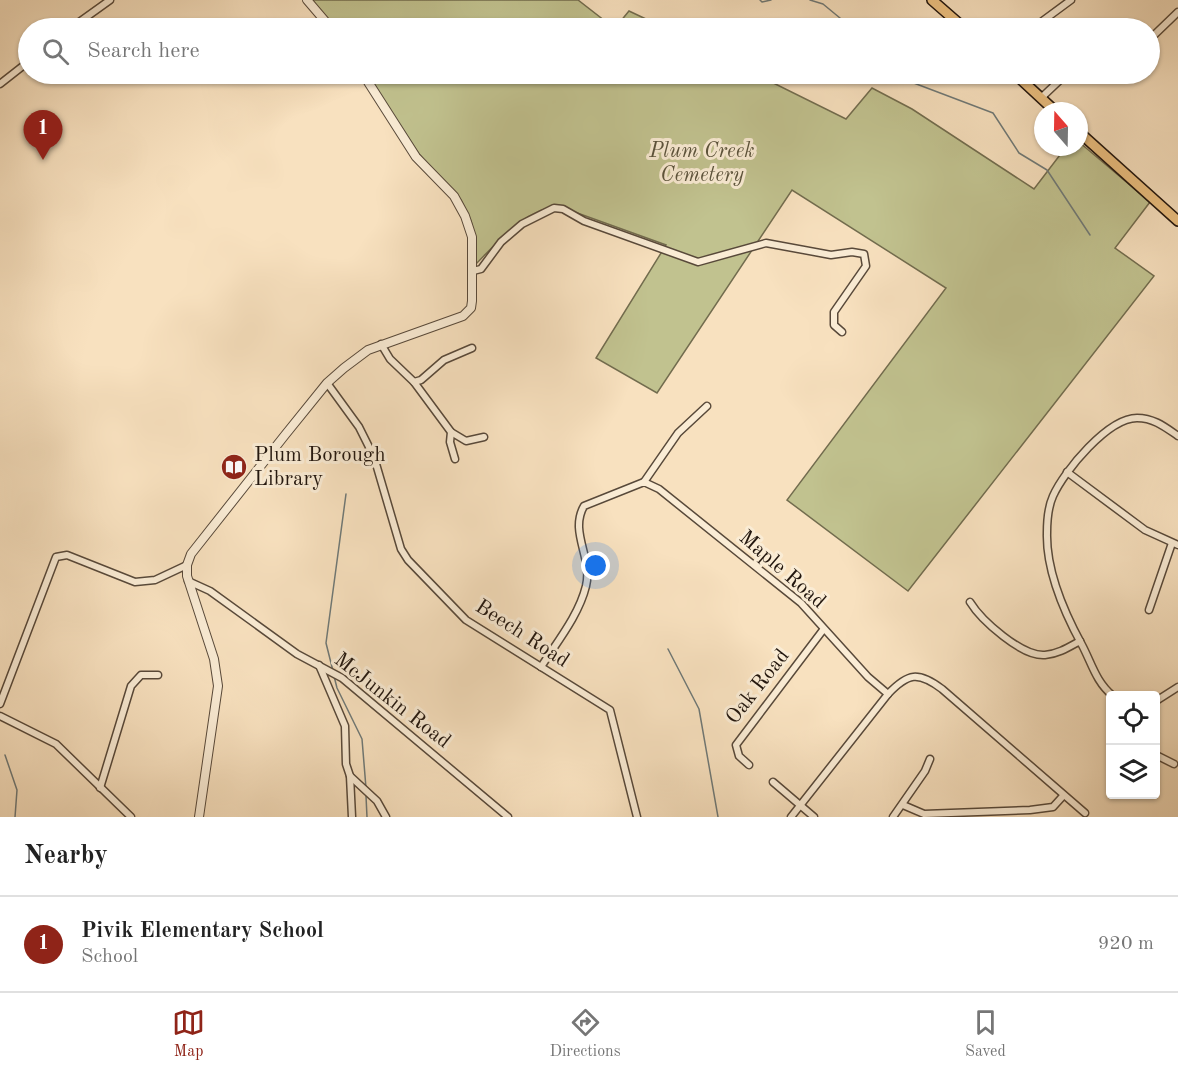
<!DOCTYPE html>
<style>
body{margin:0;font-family:"Old Standard TT",serif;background:#f2f2f2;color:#222}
.controls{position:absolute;right:18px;bottom:18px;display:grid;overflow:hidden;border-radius:6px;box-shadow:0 2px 4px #0004}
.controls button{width:54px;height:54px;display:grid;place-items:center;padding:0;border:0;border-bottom:2px solid #e0e0e0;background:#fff;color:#222;font:30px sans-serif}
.compass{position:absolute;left:1034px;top:102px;width:54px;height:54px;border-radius:50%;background:#fff;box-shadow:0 2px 4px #0004;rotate:340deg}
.you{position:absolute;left:596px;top:566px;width:21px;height:21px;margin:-15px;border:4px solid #fff;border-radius:50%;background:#1a73e8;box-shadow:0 0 0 9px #1a73e833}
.badge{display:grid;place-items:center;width:39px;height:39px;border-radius:50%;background:#8f2418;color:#fff;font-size:20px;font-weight:700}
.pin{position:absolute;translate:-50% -50px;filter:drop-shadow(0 2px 3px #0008)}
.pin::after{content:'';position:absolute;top:32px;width:21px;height:18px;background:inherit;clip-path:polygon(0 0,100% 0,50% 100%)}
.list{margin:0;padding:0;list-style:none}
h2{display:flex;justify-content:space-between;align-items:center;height:78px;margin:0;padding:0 24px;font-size:26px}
h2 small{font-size:20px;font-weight:400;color:#767676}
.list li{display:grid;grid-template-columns:39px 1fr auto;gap:18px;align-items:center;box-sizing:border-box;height:96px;padding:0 24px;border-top:2px solid #e0e0e0}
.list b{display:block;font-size:22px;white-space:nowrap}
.list p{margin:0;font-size:20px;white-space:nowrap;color:#767676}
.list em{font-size:20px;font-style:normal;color:#767676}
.icon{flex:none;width:33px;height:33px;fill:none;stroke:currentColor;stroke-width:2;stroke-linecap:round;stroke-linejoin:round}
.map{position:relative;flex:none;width:1178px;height:817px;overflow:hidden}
.search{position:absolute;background:#fff;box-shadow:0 2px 4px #0004;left:18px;right:18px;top:18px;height:66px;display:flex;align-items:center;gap:15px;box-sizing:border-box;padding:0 21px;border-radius:33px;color:#767676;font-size:22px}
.sheet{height:174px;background:#fff}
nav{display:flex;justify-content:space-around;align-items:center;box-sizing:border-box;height:84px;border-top:2px solid #e0e0e0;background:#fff;font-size:16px;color:#767676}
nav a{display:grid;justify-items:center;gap:3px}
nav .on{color:#8f2418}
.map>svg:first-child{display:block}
.green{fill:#c1c28f;stroke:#726c4e;stroke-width:1.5}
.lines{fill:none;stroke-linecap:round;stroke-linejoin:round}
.stream{stroke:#6f7977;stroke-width:1.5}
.minor-casing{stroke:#58493a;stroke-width:9}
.tertiary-casing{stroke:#58493a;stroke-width:10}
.primary-casing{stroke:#22160e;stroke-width:12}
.minor{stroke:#faecd5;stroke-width:6}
.tertiary{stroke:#faecd5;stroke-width:8}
.primary{stroke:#ecc080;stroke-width:9}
.labels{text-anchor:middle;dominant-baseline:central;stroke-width:6;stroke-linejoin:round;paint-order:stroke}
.park-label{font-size:21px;font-style:italic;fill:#5a523b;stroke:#faecd5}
.poi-label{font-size:21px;fill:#22160e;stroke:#faecd5;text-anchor:start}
.street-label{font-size:21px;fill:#22160e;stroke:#faecd5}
</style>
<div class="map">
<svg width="1178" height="817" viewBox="0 0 1178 817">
<rect width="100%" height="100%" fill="#f8e1bf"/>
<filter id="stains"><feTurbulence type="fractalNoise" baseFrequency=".00333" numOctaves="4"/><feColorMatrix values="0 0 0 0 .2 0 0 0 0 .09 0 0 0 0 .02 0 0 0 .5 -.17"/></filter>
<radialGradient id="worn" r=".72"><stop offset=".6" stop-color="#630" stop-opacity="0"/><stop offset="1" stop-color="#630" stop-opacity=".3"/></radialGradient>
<g class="green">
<path d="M312,0H578L614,28H335Z"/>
<path d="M629,11L665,28H615Z"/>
<path d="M366,74H755L846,119L872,88L912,109L1034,189L1066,147H1079V142L1150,202L1115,248L1154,276L908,591L787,500L946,288L792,190L657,393L596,358L666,245L558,206C525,209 498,242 476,264V241L471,221L461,200L419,154Z"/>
</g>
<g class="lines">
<g class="stream">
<path d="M760,0L762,2L771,0"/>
<path d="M810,0L823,4L846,23V28"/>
<path d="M890,74L993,113L1019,153L1047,170L1090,235"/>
<path d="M668,649L699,709L718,817"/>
<path d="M333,671L326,643L346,494"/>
<path d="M334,676L337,688L362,739L366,788"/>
<path d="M5,755L17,790L15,817"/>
<path d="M366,796L367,817"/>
</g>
<g class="minor-casing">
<g id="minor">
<path d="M71,28L110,0"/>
<path d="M1033,28L1071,0"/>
<path d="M1150,39L1178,12"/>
<path d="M0,84L28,62"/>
<path d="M1041,98L1060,80L1075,74"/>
<path d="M473,271L481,269L501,242L522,224L554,208L563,209L584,221L698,262L766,243L831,255L852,252L864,254L866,266L834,312V325L842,332"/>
<path d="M381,344L390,359L414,382L451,432L450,442L455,459"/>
<path d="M414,382L421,380L444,360L472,348"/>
<path d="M327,383L359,427L374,457L401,549L408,560L466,620L610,710L637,817"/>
<path d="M451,432L466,441L484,437"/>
<path d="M1067,472L1145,530L1178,545"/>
<path d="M644,482L678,433L707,406"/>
<path d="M188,581L210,591L297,654L342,678L508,817"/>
<path d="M970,602C981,620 1022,657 1045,655C1058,654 1069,647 1080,641"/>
<path d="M1149,610L1172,543"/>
<path d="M319,665L345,726L346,764L350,776L352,817"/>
<path d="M541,667C557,642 579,615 586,586C593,558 569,532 584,506L644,482L659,489L801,603L868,677L888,694"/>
<path d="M1113,696C1096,682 1092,664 1082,645C1064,612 1046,571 1047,533C1047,521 1048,507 1053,496C1064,471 1108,418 1137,418C1154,418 1165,427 1178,436"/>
<path d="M1156,701L1178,687"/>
<path d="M0,704L56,557L67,555L135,582L155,580L187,565"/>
<path d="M0,716L56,744L131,817"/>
<path d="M1156,755L1174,764"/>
<path d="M749,765L739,756L736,745L823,630"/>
<path d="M350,776L377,801L386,817"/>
<path d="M773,782L814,817"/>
<path d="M100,788L131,686L141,675H158"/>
<path d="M903,805L924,814L1030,810L1053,807L1063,796"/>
<path d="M791,817L888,694C908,673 918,671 942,689L1085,813"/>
<path d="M893,817L925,771L930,759"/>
</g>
</g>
<g class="tertiary-casing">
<g id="tertiary">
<path d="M307,0L331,28"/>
<path d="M199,817L218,686L214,659L187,576V565L191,554L285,435L327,383L344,368L368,350L463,316L471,308L472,301V237L465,216L454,196L416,157L363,74"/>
</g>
</g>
<g class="primary-casing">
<g id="primary">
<path d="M932,0L964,28"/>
<path d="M1015,74L1055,111"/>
<path d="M1079,132L1178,221"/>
</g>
</g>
<use href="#minor" class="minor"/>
<use href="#tertiary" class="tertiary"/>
<use href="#primary" class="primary"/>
</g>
<defs>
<g id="library-disc" transform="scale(1.35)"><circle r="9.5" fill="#8f2418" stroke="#faecd5"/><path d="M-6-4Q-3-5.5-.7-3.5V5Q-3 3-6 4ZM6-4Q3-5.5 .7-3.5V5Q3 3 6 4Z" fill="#fff"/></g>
</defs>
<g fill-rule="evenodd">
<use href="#library-disc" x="234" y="467"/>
</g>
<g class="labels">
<g class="park-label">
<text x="702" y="151">Plum Creek<tspan x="702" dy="24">Cemetery</tspan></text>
</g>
<g class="poi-label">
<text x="254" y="455">Plum Borough<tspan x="254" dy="24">Library</tspan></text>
</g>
<g class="street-label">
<text transform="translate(782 570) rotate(41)">Maple Road</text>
<text transform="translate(522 634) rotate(33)">Beech Road</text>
<text transform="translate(758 687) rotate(-52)">Oak Road</text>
<text transform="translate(392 701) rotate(38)">McJunkin Road</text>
</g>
</g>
<rect width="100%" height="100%" filter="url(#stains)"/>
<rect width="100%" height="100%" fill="url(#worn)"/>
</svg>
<div class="controls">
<button><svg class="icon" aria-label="locate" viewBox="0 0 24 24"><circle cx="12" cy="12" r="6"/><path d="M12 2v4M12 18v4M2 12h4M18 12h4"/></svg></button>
<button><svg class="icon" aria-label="layers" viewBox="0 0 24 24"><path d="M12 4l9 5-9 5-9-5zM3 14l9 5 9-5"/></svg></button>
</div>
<svg class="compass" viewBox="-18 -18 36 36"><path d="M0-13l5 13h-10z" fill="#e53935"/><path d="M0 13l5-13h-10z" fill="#767676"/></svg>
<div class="you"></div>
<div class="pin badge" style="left:43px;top:160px">1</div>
<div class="search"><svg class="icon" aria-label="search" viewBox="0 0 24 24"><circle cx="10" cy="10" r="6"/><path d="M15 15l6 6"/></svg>Search here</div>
</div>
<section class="sheet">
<h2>Nearby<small></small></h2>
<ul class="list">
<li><span class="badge">1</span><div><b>Pivik Elementary School</b><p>School</p></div><em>920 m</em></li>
</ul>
</section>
<nav>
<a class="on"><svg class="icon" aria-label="map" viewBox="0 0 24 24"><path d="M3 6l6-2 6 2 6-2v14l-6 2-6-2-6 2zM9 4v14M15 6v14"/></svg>Map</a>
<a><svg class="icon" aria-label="directions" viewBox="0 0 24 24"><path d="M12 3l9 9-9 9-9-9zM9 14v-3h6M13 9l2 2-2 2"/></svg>Directions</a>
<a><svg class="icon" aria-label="saved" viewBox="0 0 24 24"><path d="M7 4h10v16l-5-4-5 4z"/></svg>Saved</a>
</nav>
